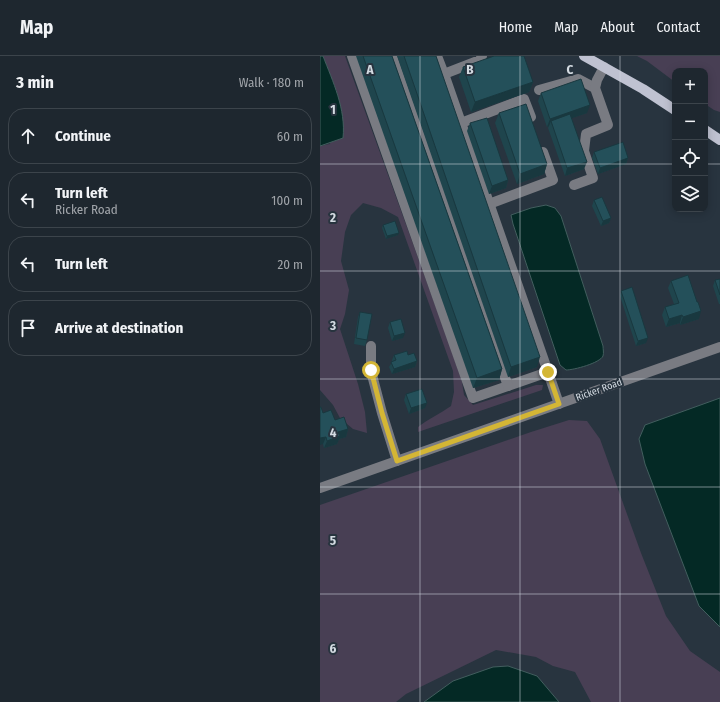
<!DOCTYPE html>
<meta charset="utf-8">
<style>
body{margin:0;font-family:"Fira Sans Condensed",sans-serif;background:#262f37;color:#f1f3f6}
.controls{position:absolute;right:12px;top:12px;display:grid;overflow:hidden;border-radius:8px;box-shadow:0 2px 10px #0003}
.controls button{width:36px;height:36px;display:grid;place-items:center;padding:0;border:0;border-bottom:1px solid #3c444b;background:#1e272f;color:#f1f3f6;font:20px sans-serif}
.stop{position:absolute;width:12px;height:12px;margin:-9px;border:3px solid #d4b635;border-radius:50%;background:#fff}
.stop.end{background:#d4b635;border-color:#fff;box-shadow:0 1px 4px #0008}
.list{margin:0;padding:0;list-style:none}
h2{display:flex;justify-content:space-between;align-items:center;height:52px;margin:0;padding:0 16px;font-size:17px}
h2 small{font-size:13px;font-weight:400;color:#a1a5aa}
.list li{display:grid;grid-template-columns:26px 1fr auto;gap:12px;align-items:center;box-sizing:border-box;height:56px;margin:0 8px 8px;padding:0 8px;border:1px solid #3c444b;border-radius:16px}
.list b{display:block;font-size:15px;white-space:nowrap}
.list p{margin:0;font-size:13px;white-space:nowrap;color:#a1a5aa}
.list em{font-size:13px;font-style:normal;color:#a1a5aa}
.icon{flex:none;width:22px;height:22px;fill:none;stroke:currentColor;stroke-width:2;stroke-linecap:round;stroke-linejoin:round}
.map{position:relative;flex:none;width:400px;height:646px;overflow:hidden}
header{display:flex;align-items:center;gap:24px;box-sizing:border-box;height:56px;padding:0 20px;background:#1e272f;border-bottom:1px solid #3c444b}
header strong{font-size:19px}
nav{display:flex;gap:22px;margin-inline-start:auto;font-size:14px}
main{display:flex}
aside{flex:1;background:#1e272f}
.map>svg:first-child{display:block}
.green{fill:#483f54}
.water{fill:#042925;stroke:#425e5e}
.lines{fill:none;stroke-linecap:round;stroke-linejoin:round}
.minor{stroke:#797b82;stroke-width:10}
.major{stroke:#bfc2d1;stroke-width:10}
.wall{fill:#1f454d}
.shaded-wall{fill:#19383f}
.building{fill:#24505a;stroke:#19383f}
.route{stroke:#d4b635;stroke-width:5}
.grid{fill:none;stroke:#d4dbe2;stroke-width:1;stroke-opacity:0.55}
.labels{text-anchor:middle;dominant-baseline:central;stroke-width:4;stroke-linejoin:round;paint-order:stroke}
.street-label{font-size:10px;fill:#d4dbe2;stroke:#28343f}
.grid-label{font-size:13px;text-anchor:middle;font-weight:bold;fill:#d4dbe2;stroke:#28343f;stroke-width:4;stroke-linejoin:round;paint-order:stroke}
</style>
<header>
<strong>Map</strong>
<nav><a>Home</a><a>Map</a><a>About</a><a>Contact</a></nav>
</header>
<main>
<aside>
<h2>3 min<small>Walk · 180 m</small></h2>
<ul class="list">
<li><svg class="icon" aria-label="ahead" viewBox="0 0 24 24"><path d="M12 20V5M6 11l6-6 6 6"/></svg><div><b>Continue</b></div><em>60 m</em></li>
<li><svg class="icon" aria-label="left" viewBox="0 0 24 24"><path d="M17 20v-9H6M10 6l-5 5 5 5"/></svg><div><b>Turn left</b><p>Ricker Road</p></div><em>100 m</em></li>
<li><svg class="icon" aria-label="left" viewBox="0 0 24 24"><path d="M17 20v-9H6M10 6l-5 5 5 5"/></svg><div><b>Turn left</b></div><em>20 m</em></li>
<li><svg class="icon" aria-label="arrive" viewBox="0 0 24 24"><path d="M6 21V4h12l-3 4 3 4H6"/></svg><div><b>Arrive at destination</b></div></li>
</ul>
</aside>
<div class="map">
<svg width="400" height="646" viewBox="0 0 400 646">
<rect width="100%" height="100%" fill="#28343f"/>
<g class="green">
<path d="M3,0H25L130,290L142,326L144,339L153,349L216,329H223L222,334L98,376V371C108,363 120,358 131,350L134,336L133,315L78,161L61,152L43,147L31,159L25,176L21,205L29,234L25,258L20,273L38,328L45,356L47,377L33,373L20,362L13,349L0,334V90L10,88L18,39Z"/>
<path d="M317,0H400V56L394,54L385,48V15H355V26L327,5Z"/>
<path d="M249,364L267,365L280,383L321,497L346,560L370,595L400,616V646H271L255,616L233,610L216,601L176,594L86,638L76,646H0V449L211,376Z"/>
</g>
<g class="water">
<path d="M0,0H3C13,26 26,53 23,82L0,90Z"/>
<path d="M226,149L235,152L241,160L283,290C283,293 284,297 283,300C280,307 254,314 246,314L240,309L193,168L191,159L211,152Z"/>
<path d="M400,342V571L379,550L325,408L319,383L325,369Z"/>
<path d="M188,610L217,620L239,646H104L133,625L173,611Z"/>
</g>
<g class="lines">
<g class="minor">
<path d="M32,0L153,342L228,316L239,348"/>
<path d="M72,0L188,330"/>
<path d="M117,0L124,18L160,4L162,0"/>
<path d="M124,18L228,316"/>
<path d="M219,34L258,23L275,32"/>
<path d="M141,67L204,43L211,61"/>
<path d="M254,129L273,122L264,95L266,78L288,69L275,32L277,24L284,11"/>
<path d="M169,148L233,124L223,96"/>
<path d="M51,290V315L62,357L77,405"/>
<path d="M0,432L400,291"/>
</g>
<g class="major">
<path d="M264,0L323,33L355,54"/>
<path d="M385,74L400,84"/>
</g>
</g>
<g class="wall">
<path d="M36,0H72L182,313L179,324L153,332Z"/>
<path d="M77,0H116L217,311L188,321Z"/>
<path d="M143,11L213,26L209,36L151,56L139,21Z"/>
<path d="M221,37L267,57L252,62L264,113L245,120L228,72L229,70L227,71L218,45Z"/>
<path d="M179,57L227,108L224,118L197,128L175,67Z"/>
<path d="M150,67L188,124L186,132L169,138L147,75Z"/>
<path d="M274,96L308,102L306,108L278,118L272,102Z"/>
<path d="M274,144L291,162L289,167L281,170L272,150Z"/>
<path d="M63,169L78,179L66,183L62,172Z"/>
<path d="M400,223V248H399L393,230L395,224Z"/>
<path d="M351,225L379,263L360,269V267L346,271L342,259L345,251L354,248L348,232Z"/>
<path d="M301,235L326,287L316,290L300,240Z"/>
<path d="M40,256L47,284L45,290L34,288L38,261Z"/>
<path d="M70,266L83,282L72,285L68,272Z"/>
<path d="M74,299H88L97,305L95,311L72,318L69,311L72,306V304Z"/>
<path d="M86,338L105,352L89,358L84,344Z"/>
<path d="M3,357L28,373L26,381L19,383L17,388L4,392L3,388Z"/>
</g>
<g class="shaded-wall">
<path d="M213,26L209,36L151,56L155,46Z"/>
<path d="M270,49L267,57L232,69L231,65L229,70L227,71L230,63Z"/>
<path d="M308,102L306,108L278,118L280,112Z"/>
<path d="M267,106L264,113L245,120L247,112Z"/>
<path d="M227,108L224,118L197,128L200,118Z"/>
<path d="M188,124L186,132L169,138L172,130Z"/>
<path d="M291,162L289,167L281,170L283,165Z"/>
<path d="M79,177L78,179L66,183L67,180Z"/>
<path d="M381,255L379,263L360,269L363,261Z"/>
<path d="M362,259L360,267L346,271L349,263Z"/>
<path d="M85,277L83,282L72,285L74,280Z"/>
<path d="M328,282L326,287L316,290L318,285Z"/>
<path d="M220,301L217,311L188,321L191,311Z"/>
<path d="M97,305L95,311L72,318L74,313Z"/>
<path d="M182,313L179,324L153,332L157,322Z"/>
<path d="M107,347L105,352L89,358L91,352Z"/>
<path d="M28,373L26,381L19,383L17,388L4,392L7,385L18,376Z"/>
<path d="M6,381L3,388L0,389V382Z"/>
</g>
<g class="building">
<path d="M43,0H72L182,313L157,322Z"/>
<path d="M84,0H116L220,301L191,311Z"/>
<path d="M174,0H204L213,26L155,46L143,11Z"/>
<path d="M261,23L270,49L230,63L221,37Z"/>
<path d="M206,48L227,108L200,118L179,57Z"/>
<path d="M250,58L267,106L247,112L231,65Z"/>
<path d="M167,62L188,124L172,130L150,67Z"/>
<path d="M303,86L308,102L280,112L274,96Z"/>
<path d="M282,141L291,162L283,165L274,144Z"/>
<path d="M75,165L79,177L67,180L63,169Z"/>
<path d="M368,219L377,246H378L381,255L363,261L362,259L349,263L345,251L359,247L351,225Z"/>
<path d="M400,223V239L395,224Z"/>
<path d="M312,231L328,282L318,285L301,235Z"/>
<path d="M40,256L52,258L47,284L36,282Z"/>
<path d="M81,263L85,277L74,280L70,266Z"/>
<path d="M87,295L88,299L94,297L97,305L74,313L71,306L76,304L74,299Z"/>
<path d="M102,333L107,347L91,352L86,338Z"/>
<path d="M0,351H1L3,357L11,354L15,364L24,361L28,373L18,376L20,380L7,385L6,381L0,382Z"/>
</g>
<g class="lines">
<path class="route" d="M51,314L62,357L77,405L239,348L228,316"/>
</g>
<path class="grid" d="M100,0V646M200,0V646M300,0V646M0,108H355M385,108H400M0,215H400M0,323H400M0,431H400M0,538H400"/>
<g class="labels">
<g class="street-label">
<text transform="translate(279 334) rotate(-20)">Ricker Road</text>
</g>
</g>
<g class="grid-label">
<text x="50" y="18">A</text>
<text x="150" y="18">B</text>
<text x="250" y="18">C</text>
<text x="13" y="58">1</text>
<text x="13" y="166">2</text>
<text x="13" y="274">3</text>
<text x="13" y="381">4</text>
<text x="13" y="489">5</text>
<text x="13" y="597">6</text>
</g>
</svg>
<div class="controls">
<button>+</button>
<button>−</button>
<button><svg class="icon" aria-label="locate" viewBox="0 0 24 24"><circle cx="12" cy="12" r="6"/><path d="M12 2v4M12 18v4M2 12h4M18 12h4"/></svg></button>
<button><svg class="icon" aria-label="layers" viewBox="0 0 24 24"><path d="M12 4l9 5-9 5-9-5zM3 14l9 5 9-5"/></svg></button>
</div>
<div class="stop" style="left:51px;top:314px"></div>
<div class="stop end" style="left:228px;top:316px"></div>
</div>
</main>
